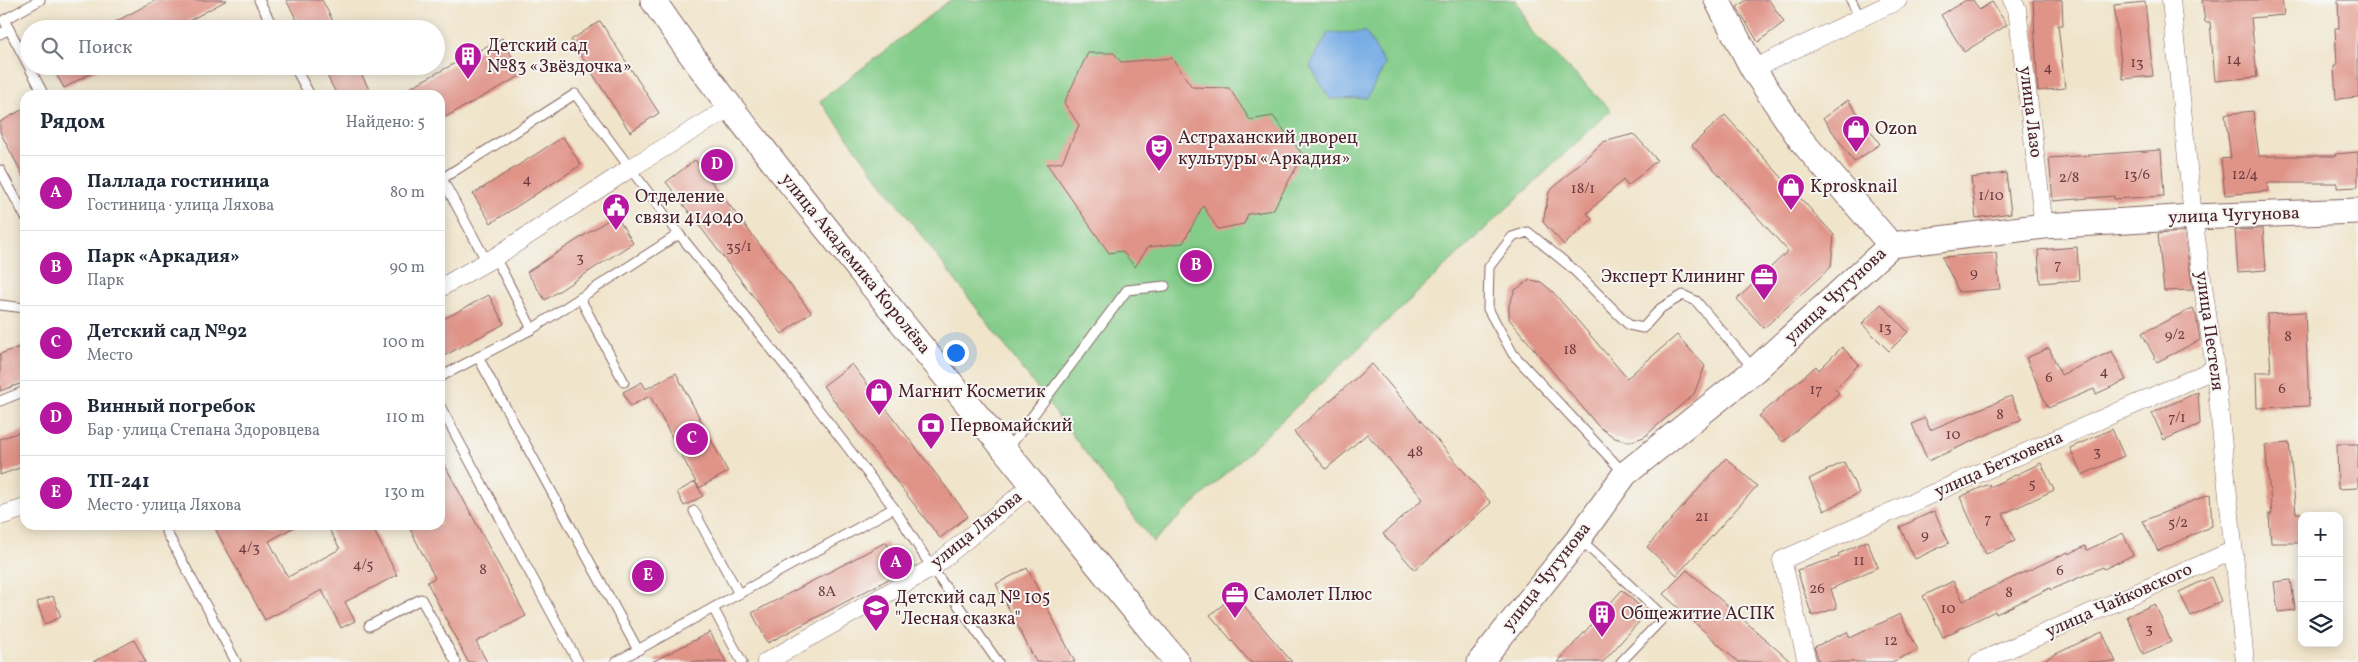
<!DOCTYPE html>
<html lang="ru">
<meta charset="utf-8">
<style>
body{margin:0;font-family:Vollkorn,serif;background:#f6f6f7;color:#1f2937}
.controls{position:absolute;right:15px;bottom:15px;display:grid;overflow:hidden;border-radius:10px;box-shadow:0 2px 12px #0003}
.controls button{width:45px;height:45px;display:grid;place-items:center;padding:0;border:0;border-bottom:1px solid #e0e1e3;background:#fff;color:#1f2937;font:25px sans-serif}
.you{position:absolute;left:955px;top:352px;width:18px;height:18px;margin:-12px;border:4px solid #fff;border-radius:50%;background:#1a73e8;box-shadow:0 0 0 8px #1a73e833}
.badge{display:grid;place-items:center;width:32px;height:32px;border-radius:50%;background:#b5179e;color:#fff;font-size:16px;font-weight:700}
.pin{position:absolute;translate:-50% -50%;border:2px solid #fff;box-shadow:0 1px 5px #0006}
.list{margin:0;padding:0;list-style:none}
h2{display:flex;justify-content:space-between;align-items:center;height:65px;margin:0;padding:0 20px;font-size:21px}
h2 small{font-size:16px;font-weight:400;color:#747a83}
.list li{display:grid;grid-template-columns:32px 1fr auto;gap:15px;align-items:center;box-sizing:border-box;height:75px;padding:0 20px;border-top:1px solid #e0e1e3}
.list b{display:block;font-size:19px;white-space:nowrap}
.list p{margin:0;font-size:16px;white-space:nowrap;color:#747a83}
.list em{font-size:16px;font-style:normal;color:#747a83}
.icon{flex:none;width:28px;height:28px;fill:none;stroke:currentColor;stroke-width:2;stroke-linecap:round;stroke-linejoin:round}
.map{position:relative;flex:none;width:2358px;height:662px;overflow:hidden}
.search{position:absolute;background:#fff;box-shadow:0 2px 12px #0003;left:20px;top:20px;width:425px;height:55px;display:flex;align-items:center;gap:12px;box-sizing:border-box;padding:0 18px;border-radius:28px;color:#747a83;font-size:19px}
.panel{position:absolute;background:#fff;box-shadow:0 2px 12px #0003;left:20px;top:90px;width:425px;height:440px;border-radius:15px}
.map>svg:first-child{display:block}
.green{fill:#83cc89;stroke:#66765a}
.water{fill:#78ade6;stroke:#616688}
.building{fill:#e09387}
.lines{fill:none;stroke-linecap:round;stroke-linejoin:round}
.lane-casing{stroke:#846463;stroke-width:11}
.street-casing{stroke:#846463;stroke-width:19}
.secondary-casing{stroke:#846463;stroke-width:27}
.lane{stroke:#fff;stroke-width:9}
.street{stroke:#fff;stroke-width:18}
.secondary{stroke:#fff;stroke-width:25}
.labels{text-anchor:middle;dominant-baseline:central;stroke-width:4;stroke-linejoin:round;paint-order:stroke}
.number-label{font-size:15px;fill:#703c42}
.poi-label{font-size:18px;fill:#4a1f2b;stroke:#f6f6f2;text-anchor:start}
.street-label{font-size:18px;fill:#4a1f2b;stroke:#f6f6f2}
</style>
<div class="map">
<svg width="2358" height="662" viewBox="0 0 2358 662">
<rect width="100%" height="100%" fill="#f6f6f2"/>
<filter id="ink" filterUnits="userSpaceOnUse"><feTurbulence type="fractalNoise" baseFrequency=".02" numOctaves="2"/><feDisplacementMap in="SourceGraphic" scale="10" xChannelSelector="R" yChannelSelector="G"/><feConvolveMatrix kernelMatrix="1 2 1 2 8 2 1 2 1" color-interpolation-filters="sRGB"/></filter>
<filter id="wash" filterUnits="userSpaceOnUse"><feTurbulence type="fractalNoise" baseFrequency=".0096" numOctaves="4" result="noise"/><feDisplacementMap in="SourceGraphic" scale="20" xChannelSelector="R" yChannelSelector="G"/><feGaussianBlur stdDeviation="1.12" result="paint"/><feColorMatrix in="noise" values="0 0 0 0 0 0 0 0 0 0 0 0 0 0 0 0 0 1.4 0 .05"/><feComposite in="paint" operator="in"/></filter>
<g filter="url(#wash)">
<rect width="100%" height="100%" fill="#f0e4ca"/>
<path class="green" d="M950,0H1516L1532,32L1611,110L1153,542L820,101Z"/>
<path class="water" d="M1366,32L1385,65L1367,98L1330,99L1310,66L1328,33Z"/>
<g id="blocks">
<g class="building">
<path d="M156,0H227L174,29H102Z"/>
<path d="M286,0H322L337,29H302Z"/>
<path d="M1746,0H1769L1784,22L1758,42L1737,7Z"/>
<path d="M1966,0H1973L1979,10L1992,2L2007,25L1964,52L1941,15Z"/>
<path d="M2033,0H2062L2063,25H2058L2065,88L2038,91Z"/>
<path d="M2202,0H2282L2284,15L2251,18L2257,77L2215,81L2210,22H2205Z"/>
<path d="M2338,0H2358V97L2336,99L2334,66H2337L2335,28H2339Z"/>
<path d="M2145,2L2153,76L2123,79L2114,5Z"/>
<path d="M600,21L659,113L630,132L571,40Z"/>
<path d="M502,38L522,75L440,120V95H396Z"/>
<path d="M1088,53H1114L1121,62L1172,58L1192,87L1229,88L1250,120L1273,116L1303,155L1273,210L1248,214L1244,224L1218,229L1203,206L1183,243L1148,247L1135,267L1122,251L1109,253L1047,164L1062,162L1079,125L1064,103Z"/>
<path d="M52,66H104L64,88Z"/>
<path d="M322,66H357L372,95H337Z"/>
<path d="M1848,100L1880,144L1854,162L1823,118Z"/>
<path d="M25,108V179L0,132V122Z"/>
<path d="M2253,111L2259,156H2336L2335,154L2358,152V187L2337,188V183H2267L2268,191L2225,195L2221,159L2231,158L2225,114Z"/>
<path d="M1725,115L1834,235L1831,267L1764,328L1737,299L1788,251L1692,145Z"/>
<path d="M1634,134L1657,160L1628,186L1623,180L1587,213L1592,219L1564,245L1543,222L1549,192L1603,142Z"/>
<path d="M563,137L581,165L491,223L473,194Z"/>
<path d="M2161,150L2164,196L2114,199V196L2053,201L2049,158Z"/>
<path d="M695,160L811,312L782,334L666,182Z"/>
<path d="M2006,173L2011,213L1976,218L1971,178Z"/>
<path d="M616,215L633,243L545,300L527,272Z"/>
<path d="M2263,229L2266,270L2238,272L2235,230Z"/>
<path d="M2184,232L2193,290L2164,291L2158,234Z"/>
<path d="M2077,247L2079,280L2040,283L2038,250Z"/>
<path d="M1996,253L2000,289L1959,292L1942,257Z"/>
<path d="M1530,280L1541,282L1553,292L1627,378L1677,335L1705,366L1694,394L1644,437L1629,442L1615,438L1598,426L1509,319V305L1515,290Z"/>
<path d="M489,295L504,324L440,358V321Z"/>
<path d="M1881,304L1908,332L1889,351L1862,324Z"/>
<path d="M2193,308L2196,315L2200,340L2157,362L2142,333Z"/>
<path d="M2305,312L2309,406L2257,408L2256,372H2271L2267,314Z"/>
<path d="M25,345V382L0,391V354Z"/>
<path d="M1842,347L1859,364L1835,389L1839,393L1783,442L1759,416L1816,366L1819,370Z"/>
<path d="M2049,348L2061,375L2112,351L2126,380L2096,394L2094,389L2048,408L2026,358Z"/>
<path d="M852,364L968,516L940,538L823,386Z"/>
<path d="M1372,364L1491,503L1415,570L1383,534L1423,499L1367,434L1326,469L1294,432Z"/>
<path d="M676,373L728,472L699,488L650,396L630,406L623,392L642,382L646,389Z"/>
<path d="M2198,392L2200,424L2164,440L2152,413Z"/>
<path d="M2011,396L2022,419L1928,461L1912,424L1925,418L1930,430Z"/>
<path d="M2112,429L2124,456L2082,475L2070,448Z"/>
<path d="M25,430V466L0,475V439Z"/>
<path d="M2289,443L2296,513H2302V543H2271L2269,514H2272L2265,445Z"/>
<path d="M2337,444H2358V488L2338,489Z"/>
<path d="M440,456L526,616L476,642L487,662H468L427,582L435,578L408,525H440Z"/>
<path d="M1726,458L1757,486L1677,575L1647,547Z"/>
<path d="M1844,462L1859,493L1824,511L1809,479Z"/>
<path d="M2041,463L2054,490L2003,514L2015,541L1986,554L1960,497L1989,484L1990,487Z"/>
<path d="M695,482L703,496L684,506L677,492Z"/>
<path d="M2210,494L2212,526L2158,551L2143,521Z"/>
<path d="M1934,511L1949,543L1915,559L1900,527Z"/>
<path d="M213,525H298L269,541L288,577L340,549L327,525H371L397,575L345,602L355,621L341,628L322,590L265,620Z"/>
<path d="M2123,533L2133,555L2104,569L2103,567L2051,590L2050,588L1996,614L1995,611L1943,637L1923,596L1953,581L1963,601L2068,552L2069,554L2085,546L2087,550Z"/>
<path d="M1867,541L1878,567L1831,589L1837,608L1812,616L1797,570L1839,557L1838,554Z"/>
<path d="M886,542L902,572L768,643L752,613Z"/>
<path d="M651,566L658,580L645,586L638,573Z"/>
<path d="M1027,568L1075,662H1036L996,584Z"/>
<path d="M1687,570L1791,662H1738L1663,594Z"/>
<path d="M2211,577L2221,601L2191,616L2179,592Z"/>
<path d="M2291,580L2295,610L2278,612L2274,582Z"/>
<path d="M1622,590L1647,613L1603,662H1558Z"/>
<path d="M1235,595L1292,662H1250L1210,615Z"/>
<path d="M53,596L61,617L45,624L37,602Z"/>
<path d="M2155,604L2171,642L2143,654L2127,616Z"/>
<path d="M1900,614L1918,650L1892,662H1819L1814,647L1847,632L1850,638Z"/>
<path d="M710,632L726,662H652Z"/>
<path d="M2102,632L2116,662H2039Z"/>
<path d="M134,640L146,662H93Z"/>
</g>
</g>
</g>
<g filter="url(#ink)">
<use href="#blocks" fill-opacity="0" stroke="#846463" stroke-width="1"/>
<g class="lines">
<g class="lane-casing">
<g id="lane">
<path d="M259,0L274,29"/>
<path d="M1851,0L1860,18"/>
<path d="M9,29L44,95"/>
<path d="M0,34L9,29L4,20L40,0"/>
<path d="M294,66L310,95"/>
<path d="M0,170L25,216"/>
<path d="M440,175L487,262"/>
<path d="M440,180L575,94L679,234L790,372L894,508L932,568L998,662"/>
<path d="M495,257L532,329"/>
<path d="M580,298L624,382"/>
<path d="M0,305L25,308"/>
<path d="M478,357L638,650"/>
<path d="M440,377L532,329L679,234"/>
<path d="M0,401L25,391"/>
<path d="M440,406L578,662"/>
<path d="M1007,450L1127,290L1165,286"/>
<path d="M1624,473L1513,354L1488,309L1489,267L1512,237L1528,232L1572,268L1629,325L1643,328L1661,308L1683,295L1696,301L1753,368"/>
<path d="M694,511L739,594"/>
<path d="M163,525L236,662"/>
<path d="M1581,540L1664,617L1621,662"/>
<path d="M369,626L421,599L456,662"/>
<path d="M616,662L713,608"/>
<path d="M742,662L713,608L894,508"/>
</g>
</g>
<g class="street-casing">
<g id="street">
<path d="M2012,0L2017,9L2044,226"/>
<path d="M2171,0L2193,217L2215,369L2245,662"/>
<path d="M1753,69L1898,0"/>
<path d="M440,288L495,257L629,169L731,107"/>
<path d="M0,516L25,508"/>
<path d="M766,662L932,568L1032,485"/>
<path d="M1807,662L1782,560L2215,369"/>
<path d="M1979,662L2232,551"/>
</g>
</g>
<g class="secondary-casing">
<g id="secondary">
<path d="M653,0C717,95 791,183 862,273C966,403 1071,533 1177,662"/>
<path d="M1717,0L1753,69L1801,140L1891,245"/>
<path d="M1480,662L1579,538L1625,474L1755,370L1891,245L2044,226L2193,217L2358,211"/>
</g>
</g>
<use href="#lane" class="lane"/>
<use href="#street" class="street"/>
<use href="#secondary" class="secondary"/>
</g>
</g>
<defs>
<g id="building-pin" transform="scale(1.4375)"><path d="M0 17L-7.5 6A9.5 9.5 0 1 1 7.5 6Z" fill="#b5179e" stroke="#f6f6f2"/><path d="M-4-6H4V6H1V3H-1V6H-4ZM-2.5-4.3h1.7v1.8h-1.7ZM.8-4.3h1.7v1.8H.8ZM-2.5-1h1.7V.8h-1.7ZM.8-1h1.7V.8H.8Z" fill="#fff"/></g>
<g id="shop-pin" transform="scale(1.4375)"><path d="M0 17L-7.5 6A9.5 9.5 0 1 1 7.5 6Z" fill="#b5179e" stroke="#f6f6f2"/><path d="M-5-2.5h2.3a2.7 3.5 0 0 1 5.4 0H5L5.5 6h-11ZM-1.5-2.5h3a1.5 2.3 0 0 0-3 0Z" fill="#fff"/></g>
<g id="theatre-pin" transform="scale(1.4375)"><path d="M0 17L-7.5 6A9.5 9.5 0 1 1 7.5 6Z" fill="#b5179e" stroke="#f6f6f2"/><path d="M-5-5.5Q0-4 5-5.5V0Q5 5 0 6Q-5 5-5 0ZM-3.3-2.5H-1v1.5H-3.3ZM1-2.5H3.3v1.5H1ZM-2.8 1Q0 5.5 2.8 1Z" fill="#fff"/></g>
<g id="civic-pin" transform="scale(1.4375)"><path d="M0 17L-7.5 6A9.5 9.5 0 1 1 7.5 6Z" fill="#b5179e" stroke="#f6f6f2"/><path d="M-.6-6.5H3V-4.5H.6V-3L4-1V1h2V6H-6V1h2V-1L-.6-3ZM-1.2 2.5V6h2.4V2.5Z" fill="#fff"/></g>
<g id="office-pin" transform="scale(1.4375)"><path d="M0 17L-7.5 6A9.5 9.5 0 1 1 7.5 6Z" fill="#b5179e" stroke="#f6f6f2"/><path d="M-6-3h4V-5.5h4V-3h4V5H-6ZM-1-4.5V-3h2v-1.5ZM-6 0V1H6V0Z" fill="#fff"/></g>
<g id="bank-pin" transform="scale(1.4375)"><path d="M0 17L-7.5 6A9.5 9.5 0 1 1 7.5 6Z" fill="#b5179e" stroke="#f6f6f2"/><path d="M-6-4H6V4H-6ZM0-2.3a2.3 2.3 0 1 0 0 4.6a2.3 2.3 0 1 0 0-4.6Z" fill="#fff"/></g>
<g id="school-pin" transform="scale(1.4375)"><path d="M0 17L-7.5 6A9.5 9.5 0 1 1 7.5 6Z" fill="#b5179e" stroke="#f6f6f2"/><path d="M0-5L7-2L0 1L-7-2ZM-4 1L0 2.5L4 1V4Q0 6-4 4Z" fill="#fff"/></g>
</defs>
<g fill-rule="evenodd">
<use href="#building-pin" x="468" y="56"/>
<use href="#shop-pin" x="1856" y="129"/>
<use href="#theatre-pin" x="1159" y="148"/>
<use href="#shop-pin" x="1791" y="187"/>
<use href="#civic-pin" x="616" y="207"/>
<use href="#office-pin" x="1764" y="277"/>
<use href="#shop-pin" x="879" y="392"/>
<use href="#bank-pin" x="931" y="426"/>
<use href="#office-pin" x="1235" y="595"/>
<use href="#school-pin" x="876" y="608"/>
<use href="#building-pin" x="1602" y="614"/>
</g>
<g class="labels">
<g class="number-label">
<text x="2234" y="60">14</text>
<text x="2137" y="63">13</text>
<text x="2048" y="68">4</text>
<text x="2137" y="175">13/6</text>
<text x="2245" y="175">12/4</text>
<text x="2069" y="178">2/8</text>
<text x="527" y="180">4</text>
<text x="1583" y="189">18/1</text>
<text x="1991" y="196">1/10</text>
<text x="739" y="247">35/1</text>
<text x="580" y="258">3</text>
<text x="2058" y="265">7</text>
<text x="1974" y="273">9</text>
<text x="1885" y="328">13</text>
<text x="2175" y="335">9/2</text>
<text x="2288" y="337">8</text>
<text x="1570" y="350">18</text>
<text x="2104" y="372">4</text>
<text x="2049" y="378">6</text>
<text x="2282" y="389">6</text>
<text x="1816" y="390">17</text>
<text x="2000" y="415">8</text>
<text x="2177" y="418">7/1</text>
<text x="1953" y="435">10</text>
<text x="1415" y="452">48</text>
<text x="2097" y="452">3</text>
<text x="2032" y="484">5</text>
<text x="1702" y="517">21</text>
<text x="1988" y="519">7</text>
<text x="2178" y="523">5/2</text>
<text x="1925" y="535">9</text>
<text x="249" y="548">4/3</text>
<text x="1859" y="561">11</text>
<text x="363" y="565">4/5</text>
<text x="483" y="570">8</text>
<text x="2060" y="571">6</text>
<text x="1817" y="589">26</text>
<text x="827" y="592">8А</text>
<text x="2009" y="593">8</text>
<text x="1948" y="609">10</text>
<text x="2149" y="629">3</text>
<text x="1891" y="641">12</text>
</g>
<g class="poi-label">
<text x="487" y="46">Детский сад<tspan x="487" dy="21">№83 «Звёздочка»</tspan></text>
<text x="1875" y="129">Ozon</text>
<text x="1178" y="138">Астраханский дворец<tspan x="1178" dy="21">культуры «Аркадия»</tspan></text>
<text x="1810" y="187">Kprosknail</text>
<text x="635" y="197">Отделение<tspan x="635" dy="21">связи 414040</tspan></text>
<text x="1745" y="277" text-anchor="end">Эксперт Клининг</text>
<text x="898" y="392">Магнит Косметик</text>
<text x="950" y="426">Первомайский</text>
<text x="1254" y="595">Самолет Плюс</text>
<text x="895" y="598">Детский сад № 105<tspan x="895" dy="21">"Лесная сказка"</tspan></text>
<text x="1621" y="614">Общежитие АСПК</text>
</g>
<g class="street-label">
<text transform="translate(2030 112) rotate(83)">улица Лазо</text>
<text transform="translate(2234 216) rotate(-2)">улица Чугунова</text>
<text transform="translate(855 264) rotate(51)">улица Академика Королёва</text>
<text transform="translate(1836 296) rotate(-43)">улица Чугунова</text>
<text transform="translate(2209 331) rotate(82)">улица Пестеля</text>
<text transform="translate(1999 465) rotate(-24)">улица Бетховена</text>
<text transform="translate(977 530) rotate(-39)">улица Ляхова</text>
<text transform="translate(1547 577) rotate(-52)">улица Чугунова</text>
<text transform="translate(2119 601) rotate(-24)">улица Чайковского</text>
</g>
</g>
</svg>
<div class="controls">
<button>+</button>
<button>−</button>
<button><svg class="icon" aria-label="layers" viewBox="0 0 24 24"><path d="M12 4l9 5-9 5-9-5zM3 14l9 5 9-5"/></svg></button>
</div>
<div class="you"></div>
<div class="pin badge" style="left:896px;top:563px">A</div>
<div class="pin badge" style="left:1196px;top:266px">B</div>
<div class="pin badge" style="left:692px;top:439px">C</div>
<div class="pin badge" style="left:717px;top:165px">D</div>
<div class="pin badge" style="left:648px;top:576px">E</div>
<div class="search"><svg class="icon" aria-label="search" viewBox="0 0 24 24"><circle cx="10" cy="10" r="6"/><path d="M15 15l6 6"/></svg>Поиск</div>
<section class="panel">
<h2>Рядом<small>Найдено: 5</small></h2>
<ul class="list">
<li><span class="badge">A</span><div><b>Паллада гостиница</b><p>Гостиница · улица Ляхова</p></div><em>80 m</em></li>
<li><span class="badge">B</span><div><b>Парк «Аркадия»</b><p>Парк</p></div><em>90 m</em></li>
<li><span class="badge">C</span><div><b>Детский сад №92</b><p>Место</p></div><em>100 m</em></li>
<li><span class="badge">D</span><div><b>Винный погребок</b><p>Бар · улица Степана Здоровцева</p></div><em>110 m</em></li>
<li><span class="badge">E</span><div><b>ТП-241</b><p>Место · улица Ляхова</p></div><em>130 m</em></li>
</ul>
</section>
</div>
